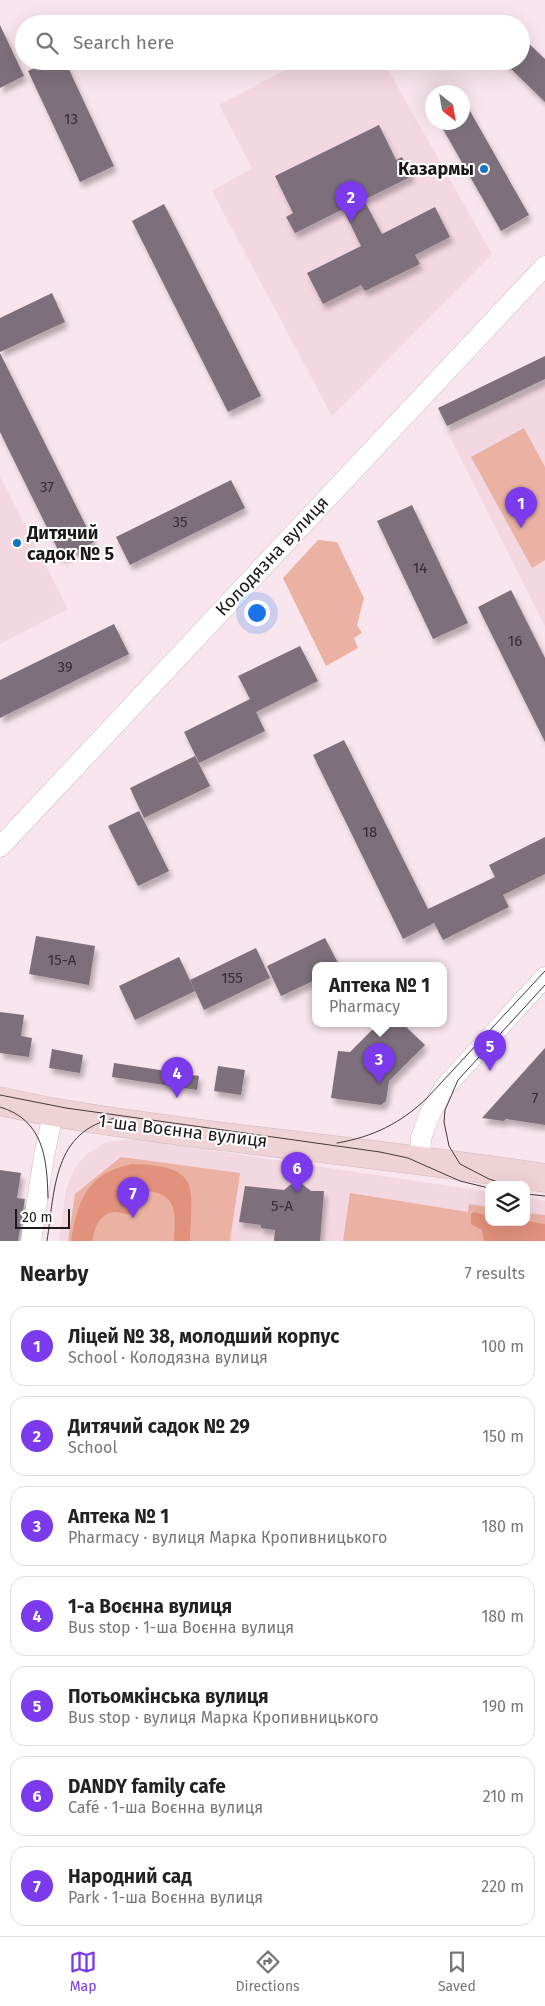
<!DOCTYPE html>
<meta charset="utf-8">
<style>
body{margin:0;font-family:"Fira Sans",sans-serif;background:#f2f2f2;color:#222}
.controls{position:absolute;right:15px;bottom:15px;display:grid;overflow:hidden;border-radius:10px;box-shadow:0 5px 20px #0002}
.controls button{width:45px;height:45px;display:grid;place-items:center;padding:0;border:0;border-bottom:1px solid #e0e0e0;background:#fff;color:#222;font:25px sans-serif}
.compass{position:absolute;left:425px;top:85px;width:45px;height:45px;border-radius:50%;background:#fff;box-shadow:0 5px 20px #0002;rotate:149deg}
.scale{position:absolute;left:15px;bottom:12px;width:55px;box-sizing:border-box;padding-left:5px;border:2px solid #1d1719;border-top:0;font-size:14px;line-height:18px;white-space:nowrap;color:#1d1719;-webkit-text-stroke:4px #fff;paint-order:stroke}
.you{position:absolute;left:256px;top:612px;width:18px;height:18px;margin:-12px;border:4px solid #fff;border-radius:50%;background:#1a73e8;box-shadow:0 0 0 8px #1a73e833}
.badge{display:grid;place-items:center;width:32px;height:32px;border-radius:50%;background:#7c3aed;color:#fff;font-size:16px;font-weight:700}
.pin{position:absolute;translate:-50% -41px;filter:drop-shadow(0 1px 2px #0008)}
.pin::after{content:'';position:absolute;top:26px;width:18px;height:15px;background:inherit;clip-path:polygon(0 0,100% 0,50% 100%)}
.popup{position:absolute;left:312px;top:962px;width:135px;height:65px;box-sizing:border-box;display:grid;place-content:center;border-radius:10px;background:#fff;filter:drop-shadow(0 1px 4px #0005);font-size:16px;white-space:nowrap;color:#767676}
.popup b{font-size:19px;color:#222}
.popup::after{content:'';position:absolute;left:50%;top:100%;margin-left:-10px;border:10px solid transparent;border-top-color:#fff}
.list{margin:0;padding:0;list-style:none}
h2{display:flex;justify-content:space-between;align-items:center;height:65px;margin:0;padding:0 20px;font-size:21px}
h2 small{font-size:16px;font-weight:400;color:#767676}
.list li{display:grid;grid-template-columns:32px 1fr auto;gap:15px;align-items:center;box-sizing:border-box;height:80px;margin:0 10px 10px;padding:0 10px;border:1px solid #e0e0e0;border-radius:15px}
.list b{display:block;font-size:19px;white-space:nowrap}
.list p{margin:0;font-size:16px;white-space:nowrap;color:#767676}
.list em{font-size:16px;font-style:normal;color:#767676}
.icon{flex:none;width:28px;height:28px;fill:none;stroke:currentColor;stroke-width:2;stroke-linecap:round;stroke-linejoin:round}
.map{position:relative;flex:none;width:545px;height:1241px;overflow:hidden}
.search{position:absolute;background:#fff;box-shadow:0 5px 20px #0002;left:15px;right:15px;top:15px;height:55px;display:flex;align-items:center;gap:12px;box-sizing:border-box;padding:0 18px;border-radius:28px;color:#767676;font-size:19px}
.sheet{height:695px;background:#fff}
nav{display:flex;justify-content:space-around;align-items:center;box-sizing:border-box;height:70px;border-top:1px solid #e0e0e0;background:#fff;font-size:14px;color:#767676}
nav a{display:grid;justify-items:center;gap:2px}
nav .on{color:#7c3aed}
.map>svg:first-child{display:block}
.built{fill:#f3d7e1}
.green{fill:#ebb2a4}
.forest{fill:#e1917c}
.building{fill:#7d6f7b;filter:url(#shadow)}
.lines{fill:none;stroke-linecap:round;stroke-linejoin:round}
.street-casing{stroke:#cebbc2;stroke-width:21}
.secondary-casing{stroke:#cebbc2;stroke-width:29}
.street{stroke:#fff;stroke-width:20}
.secondary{stroke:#efd2d5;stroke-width:28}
.tram{stroke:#41393c;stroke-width:1}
.poi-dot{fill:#1575c1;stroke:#fff;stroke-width:2}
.labels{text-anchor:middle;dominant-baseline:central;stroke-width:4;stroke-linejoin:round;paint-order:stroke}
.number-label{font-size:15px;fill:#352d32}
.poi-label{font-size:18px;font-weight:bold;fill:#1d1719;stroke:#fff;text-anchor:end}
.street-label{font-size:18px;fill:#1d1719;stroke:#fff}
</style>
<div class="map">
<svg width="545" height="1241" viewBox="0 0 545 1241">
<defs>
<filter id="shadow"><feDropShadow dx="3" dy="5.5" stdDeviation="2.5" flood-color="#0004"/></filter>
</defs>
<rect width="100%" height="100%" fill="#f9e5ed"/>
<g class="built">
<path d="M302,61H383L492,254L332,416L212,191L252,168L219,105Z"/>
<path d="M545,382V626L447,431Z"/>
<path d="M0,477L68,609L0,644Z"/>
<path d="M136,1139L489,1192V1222H526V1198L545,1201V1241H59L66,1189L76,1166L87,1154L106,1142Z"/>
</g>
<g class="green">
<path d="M524,428L545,467V560L532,568L471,457Z"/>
<path d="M318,540L337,542L364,598L357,625L362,633L354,638L358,648L326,666L283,578Z"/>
<path d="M121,1157L240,1173L230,1241H68L75,1194Z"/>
<path d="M350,1193L468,1212L469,1204L489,1207V1222H526V1213L545,1215V1241H343Z"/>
</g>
<g class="forest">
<path d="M132,1164C199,1166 193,1183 190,1241H174C175,1221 179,1196 153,1192C146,1191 140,1190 134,1194L131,1214C125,1215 121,1212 115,1212C99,1213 95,1228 92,1241H71C78,1200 87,1173 132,1164Z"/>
<path d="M474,1212L489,1216V1222L526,1221L545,1224V1241H484L482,1230L471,1224V1214Z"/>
</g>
<g class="building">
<path d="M0,25L24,76L0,88Z"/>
<path d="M521,36L545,59V102L503,61H521Z"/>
<path d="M50,61H65L114,166L80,182L28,71Z"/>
<path d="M462,97L529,215L501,231L439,122H462Z"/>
<path d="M379,125L396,160L402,157L412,176L364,200L382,234L435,207L450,237L415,255L420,264L365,291L361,285L323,304L307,273L361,246L343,209L295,233L286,217L293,213L275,176Z"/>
<path d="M164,204L261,396L228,412L132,221Z"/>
<path d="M52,293L65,322L0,352V318Z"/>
<path d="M0,353L94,542L62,558L0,432Z"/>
<path d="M545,356V379L447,426L438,408Z"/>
<path d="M231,480L245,508L130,565L116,537Z"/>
<path d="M412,505L468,623L433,639L377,521Z"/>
<path d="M511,590L545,658V742L478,607Z"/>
<path d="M114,624L129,654L0,718V680Z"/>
<path d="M300,646L318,681L256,712L265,731L199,763L184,732L250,699L238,676Z"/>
<path d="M344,740L428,909L495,877L489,865L545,837V874L503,895L509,907L443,940L434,923L403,939L313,755Z"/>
<path d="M195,756L210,786L144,818L130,788Z"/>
<path d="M139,811L169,871L138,886L108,826Z"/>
<path d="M36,936L95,946L89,985L29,974Z"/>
<path d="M325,938L339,965H315V980L281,996L267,966Z"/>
<path d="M256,948L270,978L204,1010L190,980Z"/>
<path d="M179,957L195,991L135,1020L119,986Z"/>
<path d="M0,1012L24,1015L21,1036L32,1038L29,1057L0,1053Z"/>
<path d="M379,1023H402L425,1045L389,1081L386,1101L381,1105L331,1098L338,1051L350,1052Z"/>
<path d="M545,1048V1125L506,1119L504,1121L482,1118Z"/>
<path d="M52,1049L83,1055L80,1073L49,1068Z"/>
<path d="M114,1063L199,1076L197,1090L112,1077Z"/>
<path d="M218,1066L245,1070L241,1095L214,1091Z"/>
<path d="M0,1170L21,1173L17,1198L25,1199L18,1241H0Z"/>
<path d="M296,1183L302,1184L311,1191H324L320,1241H274L275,1230L261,1228V1225L239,1222L245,1186L284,1190L290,1185Z"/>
</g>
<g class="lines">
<g class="street-casing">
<g id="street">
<path d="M0,847L545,266"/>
<path d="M420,1160L421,1138L429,1116L444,1088L545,977"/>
<path d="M31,1241L44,1156L53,1114"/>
</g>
</g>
<g class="secondary-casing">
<path id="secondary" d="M0,1101C64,1116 129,1124 195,1133C312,1148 429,1160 545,1178"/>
</g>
<use href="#street" class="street"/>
<use href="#secondary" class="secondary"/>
<g class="tram">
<path d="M0,1095L66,1108L380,1152L408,1158L460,1181L489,1188"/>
<path d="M0,1107C44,1120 47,1159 48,1198"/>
<path d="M337,1143C373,1137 401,1123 427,1098L545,971"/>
<path d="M508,1185L489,1179L460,1164L449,1146L444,1122L445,1110L458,1080L545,985"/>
<path d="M526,1194L545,1196"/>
<path d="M47,1241C55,1189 53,1130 116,1118"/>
</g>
</g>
<g class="poi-dot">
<circle cx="484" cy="169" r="5"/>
<circle cx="17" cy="543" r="5"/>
</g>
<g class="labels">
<g class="number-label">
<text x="71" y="119">13</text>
<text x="47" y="487">37</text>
<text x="180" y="522">35</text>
<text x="420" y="568">14</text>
<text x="515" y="641">16</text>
<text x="65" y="667">39</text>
<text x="370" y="832">18</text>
<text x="62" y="960">15-А</text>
<text x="232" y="978">155</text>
<text x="535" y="1098">7</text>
<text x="282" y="1206">5-А</text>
</g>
<g class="poi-label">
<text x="474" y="169">Казармы</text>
<text x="27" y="533" text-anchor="start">Дитячий<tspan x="27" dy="21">садок № 5</tspan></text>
</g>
<g class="street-label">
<text transform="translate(272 556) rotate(-47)">Колодязна вулиця</text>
<text transform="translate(183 1131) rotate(7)">1-ша Воєнна вулиця</text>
</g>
</g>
</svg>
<div class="controls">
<button><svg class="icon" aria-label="layers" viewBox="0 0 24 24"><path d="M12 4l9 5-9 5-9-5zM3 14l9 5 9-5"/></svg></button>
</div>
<svg class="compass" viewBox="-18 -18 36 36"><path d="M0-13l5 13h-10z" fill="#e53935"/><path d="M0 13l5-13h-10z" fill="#767676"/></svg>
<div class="scale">20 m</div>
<div class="you"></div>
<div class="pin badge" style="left:521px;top:528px">1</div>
<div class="pin badge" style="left:351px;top:222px">2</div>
<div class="pin badge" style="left:379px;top:1084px">3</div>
<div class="popup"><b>Аптека № 1</b>Pharmacy</div>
<div class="pin badge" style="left:177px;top:1098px">4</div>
<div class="pin badge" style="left:490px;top:1071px">5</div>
<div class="pin badge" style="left:297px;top:1193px">6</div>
<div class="pin badge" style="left:133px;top:1218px">7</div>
<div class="search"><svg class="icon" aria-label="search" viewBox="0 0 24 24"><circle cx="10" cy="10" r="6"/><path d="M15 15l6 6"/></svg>Search here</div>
</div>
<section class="sheet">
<h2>Nearby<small>7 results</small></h2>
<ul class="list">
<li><span class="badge">1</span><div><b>Ліцей № 38, молодший корпус</b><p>School · Колодязна вулиця</p></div><em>100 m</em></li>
<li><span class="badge">2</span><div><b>Дитячий садок № 29</b><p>School</p></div><em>150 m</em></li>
<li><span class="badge">3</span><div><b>Аптека № 1</b><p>Pharmacy · вулиця Марка Кропивницького</p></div><em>180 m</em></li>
<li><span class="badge">4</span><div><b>1-а Воєнна вулиця</b><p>Bus stop · 1-ша Воєнна вулиця</p></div><em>180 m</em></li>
<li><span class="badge">5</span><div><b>Потьомкінська вулиця</b><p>Bus stop · вулиця Марка Кропивницького</p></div><em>190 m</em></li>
<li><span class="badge">6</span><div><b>DANDY family cafe</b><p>Café · 1-ша Воєнна вулиця</p></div><em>210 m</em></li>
<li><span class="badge">7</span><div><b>Народний сад</b><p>Park · 1-ша Воєнна вулиця</p></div><em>220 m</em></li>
</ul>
</section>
<nav>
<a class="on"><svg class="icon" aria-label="map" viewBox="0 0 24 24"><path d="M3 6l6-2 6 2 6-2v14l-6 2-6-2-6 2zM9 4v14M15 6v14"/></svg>Map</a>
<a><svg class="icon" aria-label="directions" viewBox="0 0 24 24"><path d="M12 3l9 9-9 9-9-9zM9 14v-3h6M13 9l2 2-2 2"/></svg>Directions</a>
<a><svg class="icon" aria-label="saved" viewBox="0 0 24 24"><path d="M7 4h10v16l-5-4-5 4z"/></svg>Saved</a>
</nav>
